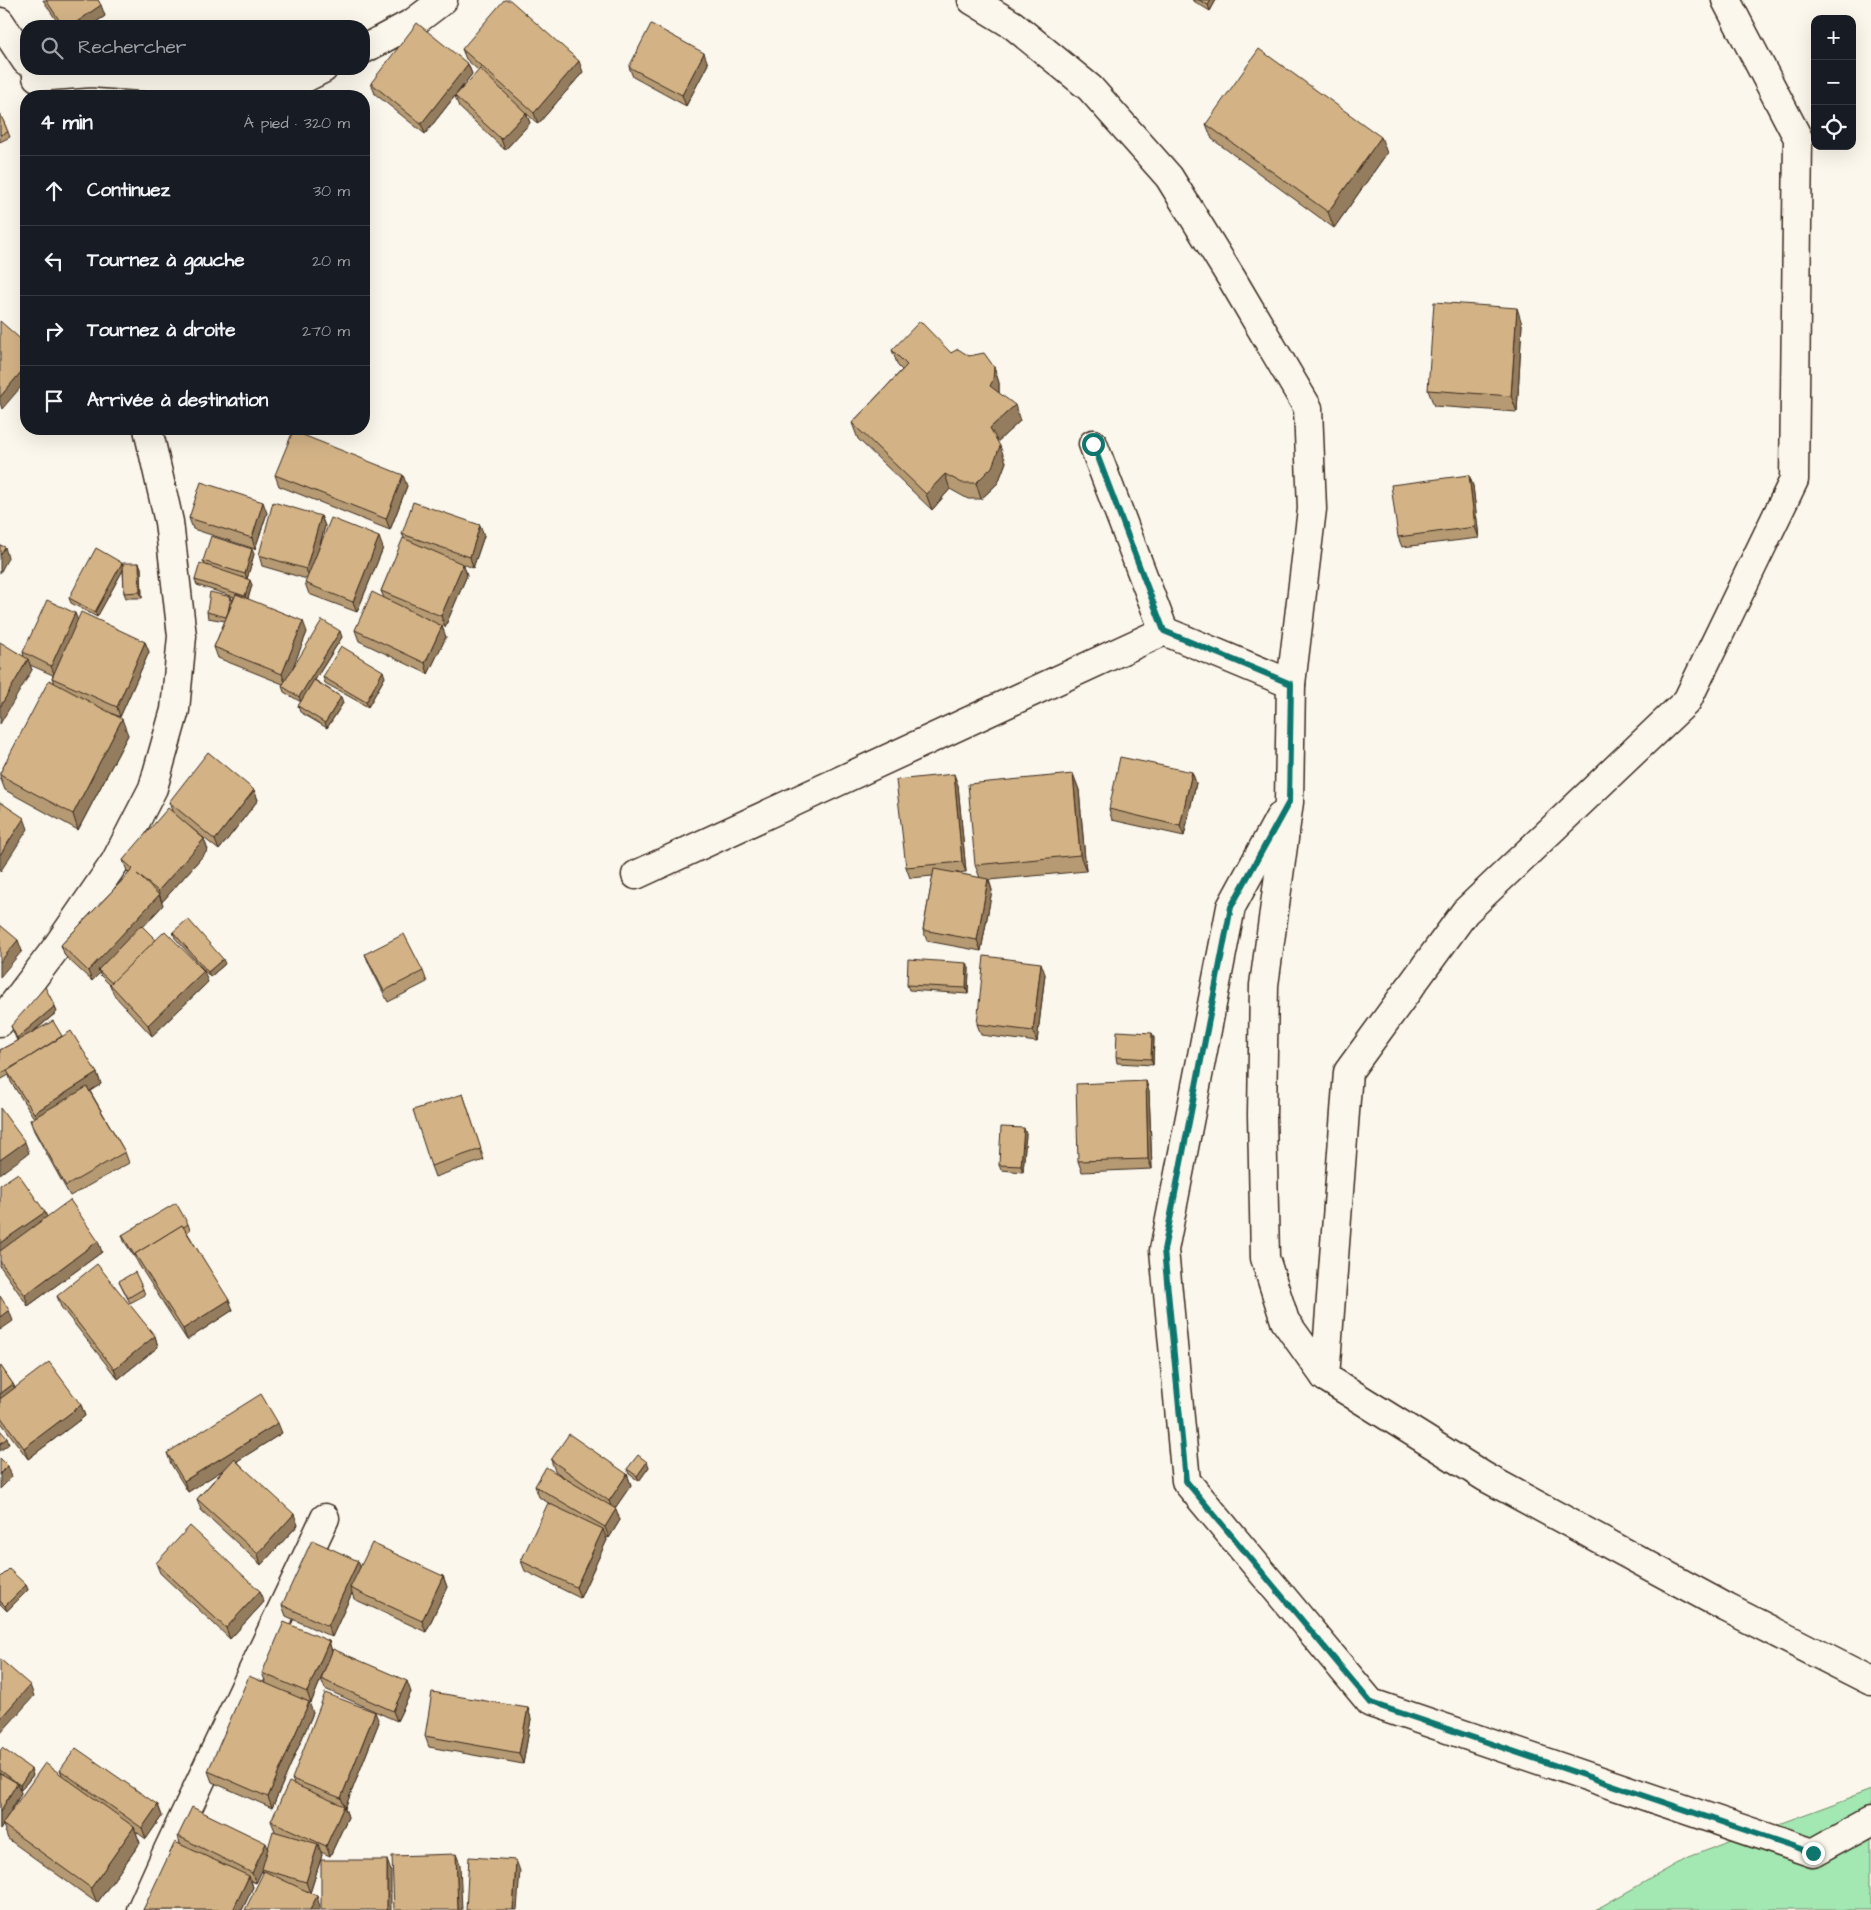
<!DOCTYPE html>
<html lang="fr">
<meta charset="utf-8">
<style>
body{margin:0;font-family:"Architects Daughter",sans-serif;background:#242831;color:#f1f3f6}
.controls{position:absolute;right:15px;top:15px;display:grid;overflow:hidden;border-radius:10px;box-shadow:0 5px 20px #0002}
.controls button{width:45px;height:45px;display:grid;place-items:center;padding:0;border:0;border-bottom:1px solid #363941;background:#171b24;color:#f1f3f6;font:25px sans-serif}
.stop{position:absolute;width:15px;height:15px;margin:-11px;border:4px solid #0f766e;border-radius:50%;background:#fff}
.stop.end{background:#0f766e;border-color:#fff;box-shadow:0 1px 5px #0008}
.list{margin:0;padding:0;list-style:none}
h2{display:flex;justify-content:space-between;align-items:center;height:65px;margin:0;padding:0 20px;font-size:21px}
h2 small{font-size:16px;font-weight:400;color:#9ea1a6}
.list li{display:grid;grid-template-columns:32px 1fr auto;gap:15px;align-items:center;box-sizing:border-box;height:70px;padding:0 20px;border-top:1px solid #363941}
.list b{display:block;font-size:19px;white-space:nowrap}
.list em{font-size:16px;font-style:normal;color:#9ea1a6}
.icon{flex:none;width:28px;height:28px;fill:none;stroke:currentColor;stroke-width:2;stroke-linecap:round;stroke-linejoin:round}
.map{position:relative;flex:none;width:1871px;height:1910px;overflow:hidden}
.search{position:absolute;background:#171b24;box-shadow:0 5px 20px #0002;left:20px;top:20px;width:350px;height:55px;display:flex;align-items:center;gap:12px;box-sizing:border-box;padding:0 18px;border-radius:20px;color:#9ea1a6;font-size:19px}
.panel{position:absolute;background:#171b24;box-shadow:0 5px 20px #0002;left:20px;top:90px;width:350px;height:345px;border-radius:20px}
.map>svg:first-child{display:block}
.green{fill:#a3e8b3;stroke:#6f8968}
.lines{fill:none;stroke-linecap:round;stroke-linejoin:round}
.minor-casing{stroke:#3b2a1e;stroke-width:31}
.minor{stroke:#fbf7ec;stroke-width:28}
.wall{fill:#b59a73;stroke:#3b2a1e}
.shaded-wall{fill:#947d5e;stroke:#3b2a1e}
.building{fill:#d3b386;stroke:#3b2a1e}
.route{stroke:#0f766e;stroke-width:6}
</style>
<div class="map">
<svg width="1871" height="1910" viewBox="0 0 1871 1910">
<rect width="100%" height="100%" fill="#fbf7ec"/>
<filter id="ink" filterUnits="userSpaceOnUse"><feTurbulence type="fractalNoise" baseFrequency=".02" numOctaves="2"/><feDisplacementMap in="SourceGraphic" scale="10" xChannelSelector="R" yChannelSelector="G"/><feConvolveMatrix kernelMatrix="1 2 1 2 8 2 1 2 1" color-interpolation-filters="sRGB"/></filter>
<g filter="url(#ink)">
<path class="green" d="M1871,1790V1910H1595L1689,1857Z"/>
<g class="lines">
<g class="minor-casing">
<g id="minor">
<path d="M972,0L1013,25L1090,88L1169,177L1232,279L1308,408L1312,509L1291,684L1289,802L1264,985L1262,1115L1265,1258L1285,1321L1325,1377L1485,1477L1727,1608L1871,1681"/>
<path d="M0,22L26,61"/>
<path d="M364,49L414,22L443,0"/>
<path d="M37,77L91,73L234,83L303,79L323,69"/>
<path d="M1093,444L1164,631"/>
<path d="M1280,817L1231,907L1164,1250L1186,1481L1371,1703L1813,1853L1871,1821"/>
<path d="M636,875L1164,631L1291,684"/>
<path d="M0,1022L56,948L115,862L153,788L175,710L182,636L169,522L148,429"/>
<path d="M1325,1377L1348,1072L1465,912L1687,701L1794,480L1798,138L1726,0"/>
<path d="M141,1910L168,1850L325,1518"/>
</g>
</g>
<use href="#minor" class="minor"/>
</g>
<g class="wall">
<path d="M43,0H98L105,16L90,26H60Z"/>
<path d="M1192,0H1216L1210,11Z"/>
<path d="M462,49L583,72L538,124L526,113L530,123L505,150L459,107L455,96L425,134L375,94L371,83L468,64L472,74L458,92L479,71L466,59Z"/>
<path d="M708,64L686,106L633,77L629,67Z"/>
<path d="M0,113L10,137L0,142Z"/>
<path d="M1206,124L1387,153L1334,228L1212,139Z"/>
<path d="M1522,324L1517,412L1434,406L1428,390Z"/>
<path d="M892,350L951,353L969,356L994,367L999,383V393L1020,421L997,442L1006,462L998,483L981,499H968L950,489L932,510L858,439L852,423L902,370L898,366Z"/>
<path d="M275,475L407,486L390,530L279,486Z"/>
<path d="M1469,475L1473,486L1479,538L1402,547L1398,537Z"/>
<path d="M267,513L255,549L193,529L189,518Z"/>
<path d="M321,516L325,526L319,548H383L357,612L309,594L305,583L307,579L262,566L259,555Z"/>
<path d="M480,525L484,536L473,568L463,564L467,575L445,627L437,624L446,637L428,674L359,641L355,630L384,598L381,591L404,538L402,534Z"/>
<path d="M254,554L247,579L252,585L248,599L307,632L292,669L342,637L315,680L341,697L343,703L327,728L300,712L298,706L301,702L284,692L282,686L283,684L218,658L214,647L225,621L208,618L207,612L231,597L233,601L234,597L197,585L195,580L205,565L203,561Z"/>
<path d="M139,563L141,568L142,598H126L124,593L123,570L97,617L71,603L69,598L123,565Z"/>
<path d="M75,613L77,620L145,642L149,652L120,717L111,713L128,735L78,830L5,790L0,777V773L54,683L52,678L53,675L30,665L32,670L24,657L23,652Z"/>
<path d="M323,677H385L368,707L325,683Z"/>
<path d="M1192,772L1196,783L1184,836L1112,820L1109,809Z"/>
<path d="M1073,774L1079,790L1086,871L989,880L992,890L981,951L927,941L923,930L933,876L910,878L906,867L958,785L966,872L956,873L980,878L975,865Z"/>
<path d="M254,790L258,800L219,850L190,827L208,850L162,902L161,901L163,905L143,927L156,940L208,982L152,1036L114,995L110,985L100,975V973L92,981L65,956L61,945L129,873L127,871L123,860L172,811L169,802Z"/>
<path d="M173,932L225,964L210,977L175,938Z"/>
<path d="M365,954L423,971L427,982L388,1002L369,964Z"/>
<path d="M969,968L968,994L909,990L907,985Z"/>
<path d="M1045,974L1037,1042L981,1035L977,1024Z"/>
<path d="M57,1012L32,1033L62,1036L97,1073L101,1084L90,1091L125,1152L129,1163L70,1196L34,1131L30,1120L34,1118L11,1082L9,1075L0,1080V1050L17,1041L11,1026Z"/>
<path d="M1152,1033L1154,1038L1153,1065L1117,1063L1116,1057Z"/>
<path d="M1146,1081L1149,1092L1152,1169L1082,1172L1078,1161Z"/>
<path d="M463,1094L484,1160L435,1177L431,1166Z"/>
<path d="M1026,1134L1023,1172L1001,1170L999,1165Z"/>
<path d="M47,1217L102,1252L28,1306L0,1266V1261Z"/>
<path d="M188,1224L190,1230L187,1232L233,1310L187,1340L139,1265L137,1261L124,1241L122,1235Z"/>
<path d="M119,1281L143,1289L145,1295L130,1303Z"/>
<path d="M57,1296L155,1336L158,1347L118,1379L61,1307Z"/>
<path d="M0,1365L13,1384L15,1388L81,1405L85,1416L28,1459L0,1421Z"/>
<path d="M282,1433L237,1461L298,1525L261,1565L201,1510L197,1499L224,1469L188,1492L171,1464L167,1453Z"/>
<path d="M551,1460L627,1474L631,1485L615,1508L620,1520L609,1538L606,1537L607,1540L580,1598L525,1571L521,1561L555,1507L539,1497L535,1486L571,1482L555,1471Z"/>
<path d="M647,1462L649,1467L639,1481L629,1474L627,1469Z"/>
<path d="M358,1561L360,1568L443,1576L447,1587L426,1632L354,1599L352,1593L332,1637L286,1616L282,1605Z"/>
<path d="M156,1563L264,1602L230,1639L160,1573Z"/>
<path d="M0,1578L26,1585L28,1590L7,1611L0,1604Z"/>
<path d="M329,1641L332,1652L411,1692L397,1721L325,1689L321,1679L311,1703L302,1699L313,1713L272,1808L212,1782L208,1771L266,1683L262,1673Z"/>
<path d="M528,1708L531,1719L523,1764L429,1747L425,1736Z"/>
<path d="M379,1722L345,1808L348,1817L330,1856L321,1852L322,1855L310,1893L307,1892L320,1907L263,1873L262,1870L256,1883L251,1881L253,1887L242,1910H143L180,1844L178,1836L268,1849L275,1831L271,1821L294,1784L292,1779Z"/>
<path d="M0,1751L33,1775L21,1790L19,1788L21,1793L10,1813L62,1775L60,1770L158,1805L162,1816L146,1839L135,1831L140,1843L97,1903L8,1839L3,1825L0,1830Z"/>
</g>
<g class="shaded-wall">
<path d="M1211,0H1216L1210,11L1208,5Z"/>
<path d="M101,5L105,16L90,26H71Z"/>
<path d="M704,53L708,64L686,106L682,95Z"/>
<path d="M579,61L583,72L538,124L534,113Z"/>
<path d="M468,64L472,74L425,134L421,124Z"/>
<path d="M526,113L530,123L505,150L501,139Z"/>
<path d="M1381,137L1387,153L1334,228L1328,212Z"/>
<path d="M1517,308L1522,324L1517,412L1511,396Z"/>
<path d="M26,366V381L2,409L0,403V397Z"/>
<path d="M994,367L999,383V396L990,386Z"/>
<path d="M1015,405L1020,421L995,444L990,428Z"/>
<path d="M1000,446L1006,462L998,483L981,499L976,483Z"/>
<path d="M945,474L950,489L932,510L926,494Z"/>
<path d="M403,475L407,486L390,530L386,519Z"/>
<path d="M1469,475L1473,486L1479,538L1475,527Z"/>
<path d="M263,502L267,513L255,549L252,538Z"/>
<path d="M321,516L325,526L310,580L306,569Z"/>
<path d="M480,525L484,536L473,568L470,557Z"/>
<path d="M379,537L383,548L357,612L353,602Z"/>
<path d="M5,547L8,558L0,573V555Z"/>
<path d="M252,549L254,554L247,579L245,574Z"/>
<path d="M122,563L124,568L97,617L95,612Z"/>
<path d="M139,563L141,568L142,598L140,592Z"/>
<path d="M463,564L467,575L445,627L441,616Z"/>
<path d="M250,580L252,585L247,601L245,596Z"/>
<path d="M231,597L233,602L227,617Z"/>
<path d="M75,613L79,624L55,676L51,666Z"/>
<path d="M303,621L307,632L286,685L282,674Z"/>
<path d="M442,626L446,637L428,674L425,663Z"/>
<path d="M340,631L342,637L301,702L299,697Z"/>
<path d="M145,642L149,652L120,717L117,707Z"/>
<path d="M28,659L32,670L0,724V707Z"/>
<path d="M383,671L385,677L368,707L366,702Z"/>
<path d="M341,697L343,703L327,728L325,723Z"/>
<path d="M122,719L128,735L78,830L73,814Z"/>
<path d="M1192,772L1196,783L1184,836L1180,826Z"/>
<path d="M954,774L958,785L966,872L962,862Z"/>
<path d="M1073,774L1079,790L1086,871L1080,855Z"/>
<path d="M254,790L258,800L219,850L215,840Z"/>
<path d="M24,818L28,829L0,872V855Z"/>
<path d="M204,839L208,850L162,902L158,891Z"/>
<path d="M988,879L992,890L981,951L977,940Z"/>
<path d="M159,895L163,905L101,972L98,970L100,973L92,981L88,971Z"/>
<path d="M18,940L22,951L0,977V962Z"/>
<path d="M223,959L225,964L210,977L208,972Z"/>
<path d="M967,963L969,968L968,994L966,988Z"/>
<path d="M1041,963L1045,974L1037,1042L1033,1031Z"/>
<path d="M204,971L208,982L152,1036L148,1025Z"/>
<path d="M55,1006L57,1012L19,1043L17,1038Z"/>
<path d="M1152,1033L1154,1038L1153,1065L1151,1059Z"/>
<path d="M97,1073L101,1084L38,1124L34,1113Z"/>
<path d="M1146,1081L1149,1092L1152,1169L1148,1159Z"/>
<path d="M1024,1128L1026,1134L1023,1172L1021,1166Z"/>
<path d="M25,1142L29,1153L0,1174V1160Z"/>
<path d="M45,1212L49,1222L0,1251V1243Z"/>
<path d="M98,1241L102,1252L28,1306L25,1295Z"/>
<path d="M229,1300L233,1310L187,1340L183,1329Z"/>
<path d="M9,1310L13,1321L0,1330V1317Z"/>
<path d="M155,1336L158,1347L118,1379L114,1369Z"/>
<path d="M13,1384L17,1395L0,1407V1394Z"/>
<path d="M81,1405L85,1416L28,1459L24,1448Z"/>
<path d="M278,1423L282,1433L188,1492L184,1481Z"/>
<path d="M7,1438L9,1444L0,1451V1444Z"/>
<path d="M647,1462L649,1467L639,1481L637,1476Z"/>
<path d="M8,1466L12,1477L0,1489V1474Z"/>
<path d="M627,1474L631,1485L613,1511L609,1501Z"/>
<path d="M616,1509L620,1520L609,1538L605,1527Z"/>
<path d="M294,1514L298,1525L261,1565L258,1554Z"/>
<path d="M603,1529L607,1540L580,1598L576,1587Z"/>
<path d="M358,1561L362,1572L350,1588L352,1593L332,1637L328,1626Z"/>
<path d="M443,1576L447,1587L426,1632L422,1621Z"/>
<path d="M26,1585L28,1590L7,1611L5,1606Z"/>
<path d="M260,1591L264,1602L230,1639L226,1628Z"/>
<path d="M329,1641L332,1652L311,1703L307,1692Z"/>
<path d="M407,1681L411,1692L397,1721L393,1711Z"/>
<path d="M30,1685L34,1696L0,1734V1719Z"/>
<path d="M309,1702L313,1713L272,1808L268,1797Z"/>
<path d="M528,1708L531,1719L523,1764L519,1753Z"/>
<path d="M375,1712L379,1722L345,1808L341,1798Z"/>
<path d="M31,1769L33,1775L21,1790L20,1785Z"/>
<path d="M17,1783L21,1793L3,1824H2L3,1825L0,1830V1812Z"/>
<path d="M158,1805L162,1816L146,1839L142,1828Z"/>
<path d="M344,1806L348,1817L330,1856L326,1846Z"/>
<path d="M134,1827L140,1843L97,1903L91,1888Z"/>
<path d="M266,1843L270,1854L256,1883L252,1873Z"/>
<path d="M318,1844L322,1855L310,1893L306,1882Z"/>
<path d="M456,1854L460,1864L462,1910H458Z"/>
<path d="M387,1860L391,1871V1910H387Z"/>
<path d="M516,1860L520,1871L517,1910H513Z"/>
<path d="M249,1876L253,1887L242,1910H233Z"/>
<path d="M317,1896L320,1907L319,1910H310Z"/>
</g>
<g class="building">
<path d="M46,0H98L101,5L71,26H63Z"/>
<path d="M504,0H510L579,61L534,113L462,49Z"/>
<path d="M1199,0H1211L1208,5Z"/>
<path d="M417,23L468,64L421,124L371,83Z"/>
<path d="M651,24L704,53L682,95L629,67Z"/>
<path d="M1259,49L1381,137L1328,212L1206,124Z"/>
<path d="M480,69L526,113L501,139L455,96Z"/>
<path d="M0,113L8,132L0,135Z"/>
<path d="M1434,302L1517,308L1511,396L1428,390Z"/>
<path d="M0,321L26,344V366L0,397Z"/>
<path d="M920,321L951,353L958,349L969,356L984,353L994,367L993,380L990,386L1015,405L990,428L1000,446L992,467L976,483H962L945,474L926,494L852,423L907,365L892,350Z"/>
<path d="M293,431L403,475L386,519L275,475Z"/>
<path d="M1469,475L1475,527L1398,537L1391,485Z"/>
<path d="M201,482L263,502L252,538L189,518Z"/>
<path d="M273,502L321,516L306,569L259,555Z"/>
<path d="M413,502L480,525L470,557L402,534Z"/>
<path d="M331,518L379,537L353,602L305,583Z"/>
<path d="M211,536L252,549L245,574L203,561Z"/>
<path d="M403,538L463,564L441,616L381,591Z"/>
<path d="M0,545L5,547L0,555Z"/>
<path d="M96,548L122,563L95,612L69,598Z"/>
<path d="M123,563H139L140,592L124,593Z"/>
<path d="M200,563L250,580L245,596L195,580Z"/>
<path d="M210,592L231,597L228,612L226,617L207,612Z"/>
<path d="M372,592L442,626L425,663L355,630Z"/>
<path d="M236,594L303,621L282,674L214,647Z"/>
<path d="M47,600L75,613L51,666L23,652Z"/>
<path d="M81,612L145,642L117,707L52,678Z"/>
<path d="M322,620L340,631L299,697L282,686Z"/>
<path d="M0,642L28,659L0,707Z"/>
<path d="M341,646L383,671L366,702L323,677Z"/>
<path d="M49,680L122,719L73,814L0,775V773Z"/>
<path d="M314,680L341,697L325,723L298,706Z"/>
<path d="M208,752L254,790L215,840L169,802Z"/>
<path d="M1120,757L1192,772L1180,826L1109,809Z"/>
<path d="M954,774L962,862L906,867L896,780Z"/>
<path d="M1073,774L1080,855L975,865L968,784Z"/>
<path d="M0,802L24,818L0,855Z"/>
<path d="M168,808L204,839L158,891L137,874L159,895L88,971L61,945L133,869L123,860Z"/>
<path d="M934,869L988,879L977,940L923,930Z"/>
<path d="M188,919L223,959L208,972L173,932Z"/>
<path d="M0,925L18,940L0,962Z"/>
<path d="M141,925L156,940L112,983L98,970Z"/>
<path d="M165,931L204,971L148,1025L110,984Z"/>
<path d="M404,934L423,971L384,991L365,954Z"/>
<path d="M984,956L1041,963L1033,1031L977,1024Z"/>
<path d="M908,959L967,963L966,988L907,985Z"/>
<path d="M45,987L55,1006L17,1038L11,1026Z"/>
<path d="M53,1021L62,1036L26,1059L0,1074V1050Z"/>
<path d="M71,1031L97,1073L34,1113L7,1071Z"/>
<path d="M1117,1031L1152,1033L1151,1059L1116,1057Z"/>
<path d="M1146,1081L1148,1159L1078,1161L1076,1084Z"/>
<path d="M87,1087L125,1152L66,1186L30,1120Z"/>
<path d="M463,1094L481,1149L431,1166L413,1110Z"/>
<path d="M0,1108L25,1142L0,1160Z"/>
<path d="M1001,1127L1024,1128L1021,1166L999,1165Z"/>
<path d="M18,1173L45,1212L0,1243V1185Z"/>
<path d="M70,1200L98,1241L25,1295L0,1261V1251Z"/>
<path d="M176,1203L188,1224L184,1227L182,1225L135,1254L136,1255L135,1256L122,1235Z"/>
<path d="M182,1225L229,1300L183,1329L135,1254Z"/>
<path d="M97,1264L155,1336L114,1369L57,1296Z"/>
<path d="M135,1272L143,1289L128,1298L119,1281Z"/>
<path d="M0,1296L9,1310L0,1317Z"/>
<path d="M49,1362L81,1405L24,1448L0,1416V1399Z"/>
<path d="M0,1365L13,1384L0,1394Z"/>
<path d="M261,1394L278,1423L184,1481L167,1453Z"/>
<path d="M0,1430L7,1438L0,1444Z"/>
<path d="M569,1434L627,1474L609,1501L551,1460Z"/>
<path d="M638,1455L647,1462L637,1476L627,1469Z"/>
<path d="M0,1458L8,1466L0,1474Z"/>
<path d="M234,1459L294,1514L258,1554L197,1499Z"/>
<path d="M546,1467L616,1509L605,1527L535,1486Z"/>
<path d="M548,1503L603,1529L576,1587L521,1561Z"/>
<path d="M190,1526L260,1591L226,1628L156,1563Z"/>
<path d="M312,1540L358,1561L328,1626L282,1605Z"/>
<path d="M372,1543L443,1576L422,1621L350,1588Z"/>
<path d="M9,1569L26,1585L5,1606L0,1601V1578Z"/>
<path d="M284,1622L329,1641L307,1692L262,1673Z"/>
<path d="M333,1649L407,1681L393,1711L321,1679Z"/>
<path d="M0,1659L30,1685L0,1719Z"/>
<path d="M249,1676L309,1702L268,1797L208,1771Z"/>
<path d="M432,1692L528,1708L519,1753L425,1736Z"/>
<path d="M325,1693L375,1712L341,1798L292,1779Z"/>
<path d="M2,1748L31,1769L20,1785L0,1770V1751Z"/>
<path d="M76,1748L158,1805L142,1828L60,1770Z"/>
<path d="M45,1763L134,1827L91,1888L2,1824Z"/>
<path d="M0,1773L17,1783L0,1812Z"/>
<path d="M289,1782L344,1806L326,1846L271,1821Z"/>
<path d="M192,1807L266,1843L252,1873L178,1836Z"/>
<path d="M273,1831L318,1844L306,1882L262,1869Z"/>
<path d="M175,1842L249,1876L233,1910H143Z"/>
<path d="M456,1854L458,1910H394L392,1856Z"/>
<path d="M469,1857L516,1860L513,1910H466Z"/>
<rect x="321" y="1860" width="66" height="50"/>
<path d="M264,1871L317,1896L310,1910H245Z"/>
</g>
</g>
<g class="lines" filter="url(#ink)">
<path class="route" d="M1093,444L1164,631L1291,684L1289,802L1231,907L1164,1250L1186,1481L1371,1703L1813,1853"/>
</g>
</svg>
<div class="controls">
<button>+</button>
<button>−</button>
<button><svg class="icon" aria-label="locate" viewBox="0 0 24 24"><circle cx="12" cy="12" r="6"/><path d="M12 2v4M12 18v4M2 12h4M18 12h4"/></svg></button>
</div>
<div class="stop" style="left:1093px;top:444px"></div>
<div class="stop end" style="left:1813px;top:1853px"></div>
<div class="search"><svg class="icon" aria-label="search" viewBox="0 0 24 24"><circle cx="10" cy="10" r="6"/><path d="M15 15l6 6"/></svg>Rechercher</div>
<section class="panel">
<h2>4 min<small>À pied · 320 m</small></h2>
<ul class="list">
<li><svg class="icon" aria-label="ahead" viewBox="0 0 24 24"><path d="M12 20V5M6 11l6-6 6 6"/></svg><div><b>Continuez</b></div><em>30 m</em></li>
<li><svg class="icon" aria-label="left" viewBox="0 0 24 24"><path d="M17 20v-9H6M10 6l-5 5 5 5"/></svg><div><b>Tournez à gauche</b></div><em>20 m</em></li>
<li><svg class="icon" aria-label="right" viewBox="0 0 24 24"><path d="M7 20v-9h11M14 6l5 5-5 5"/></svg><div><b>Tournez à droite</b></div><em>270 m</em></li>
<li><svg class="icon" aria-label="arrive" viewBox="0 0 24 24"><path d="M6 21V4h12l-3 4 3 4H6"/></svg><div><b>Arrivée à destination</b></div></li>
</ul>
</section>
</div>
